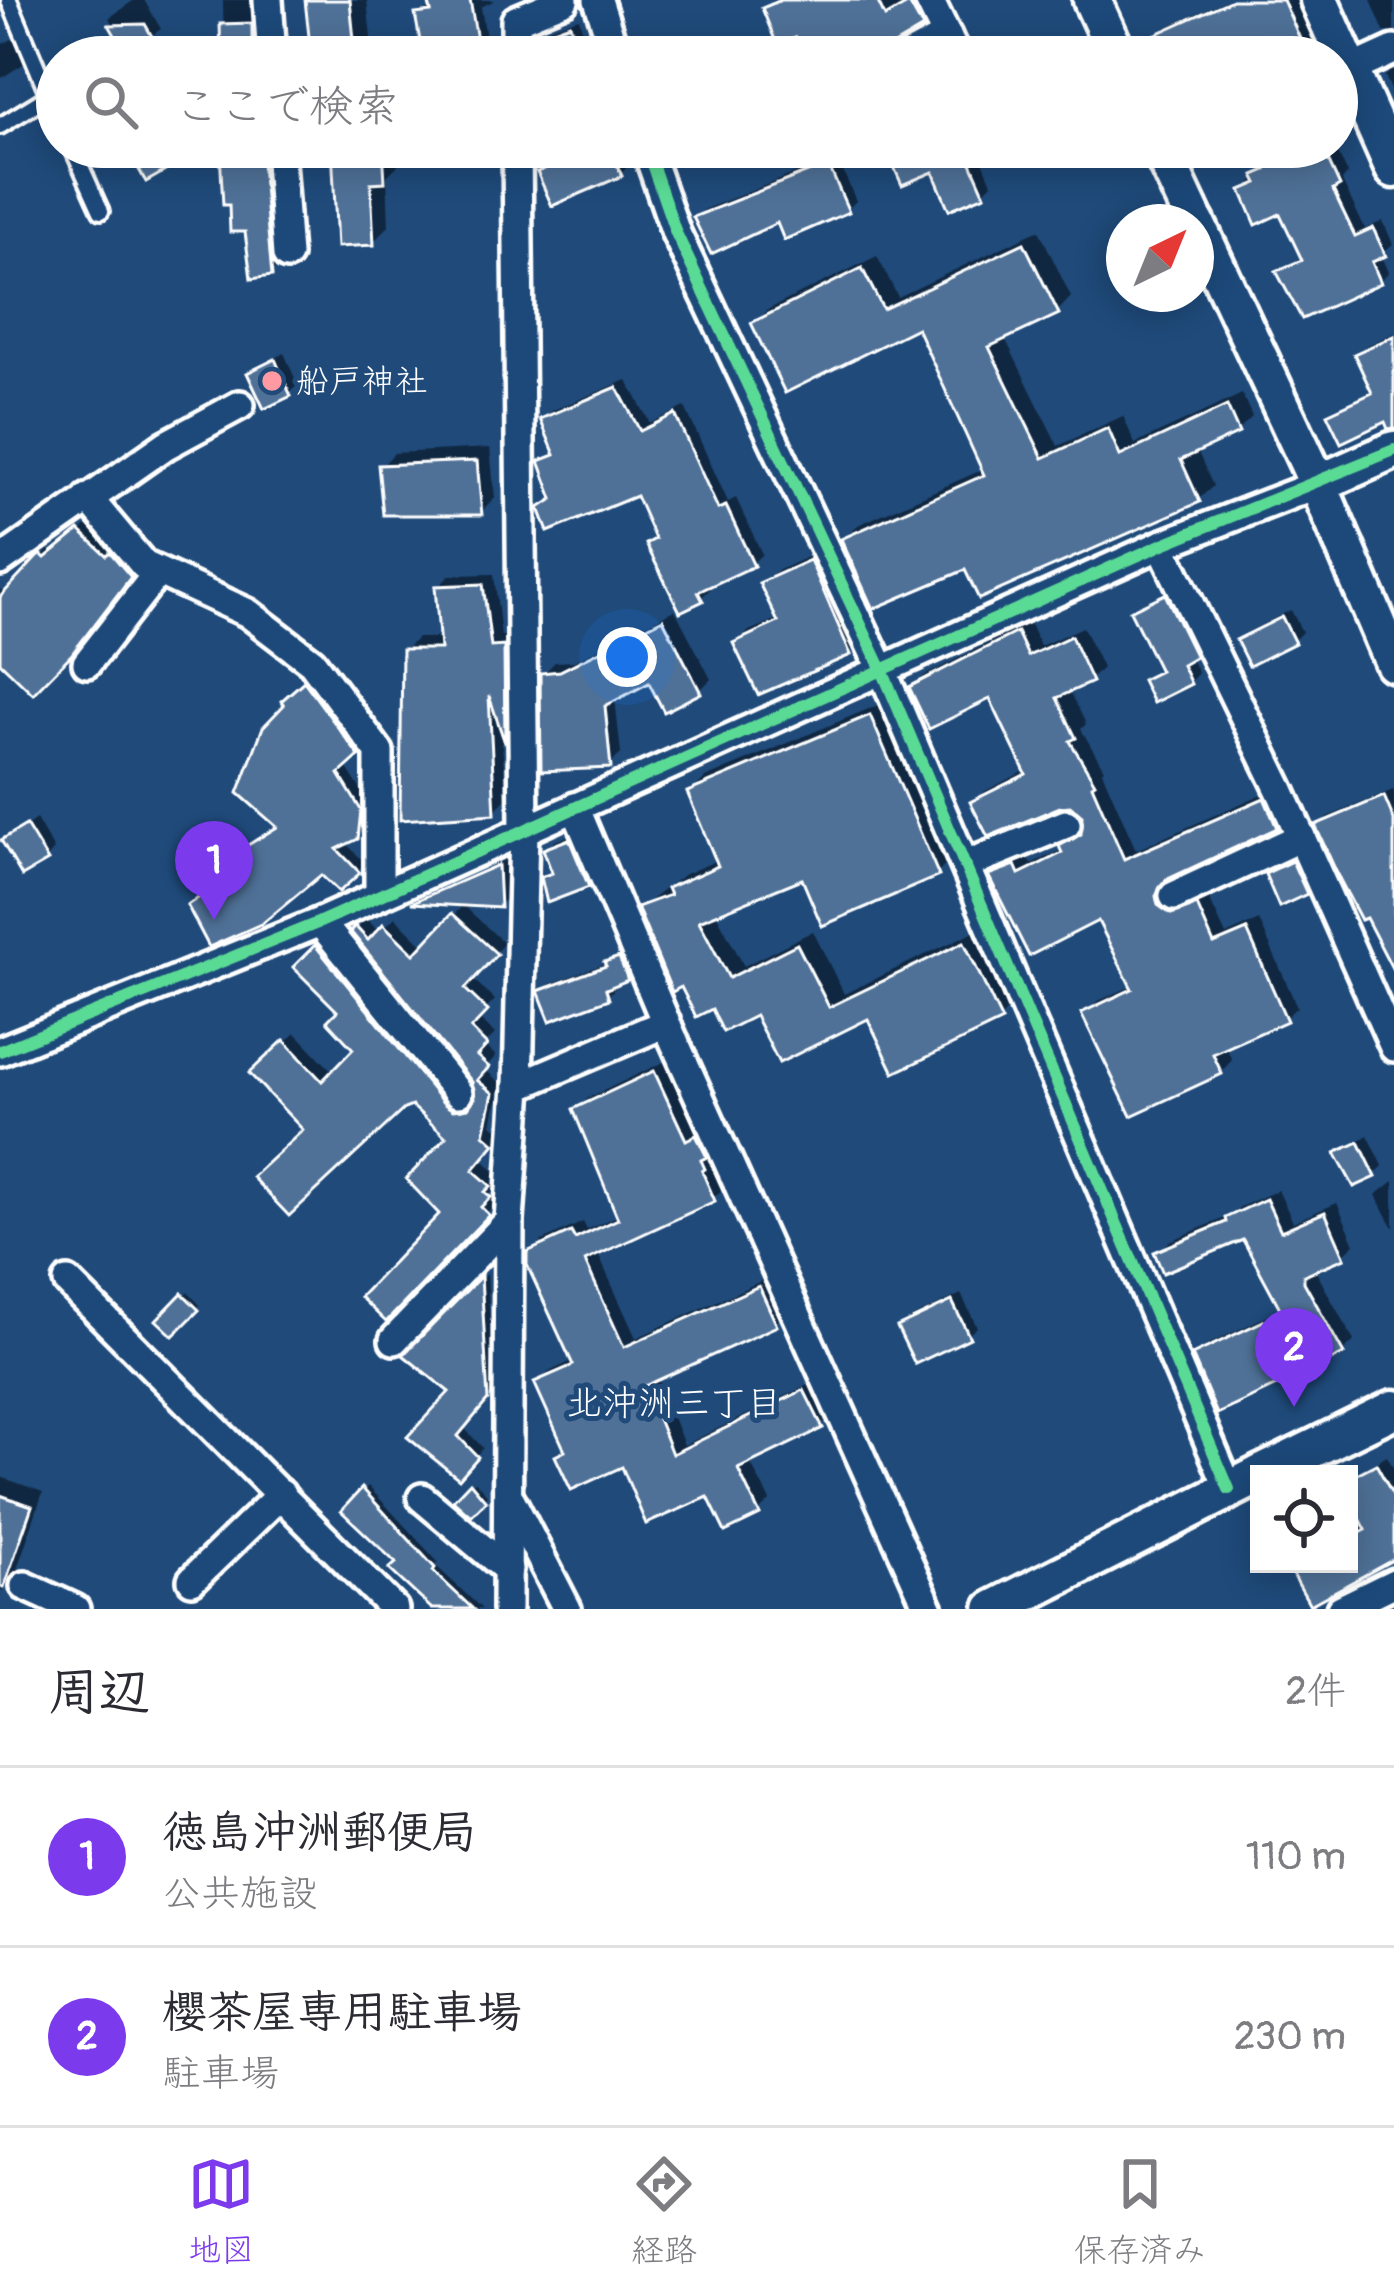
<!DOCTYPE html>
<html lang="ja">
<meta charset="utf-8">
<style>
body{margin:0;font-family:Pangolin,"Klee One",sans-serif;background:#f7f7f7;color:#2b2b33}
.controls{position:absolute;right:36px;bottom:36px;display:grid;overflow:hidden;border-radius:0px;box-shadow:0 6px 30px #0003}
.controls button{width:108px;height:108px;display:grid;place-items:center;padding:0;border:0;border-bottom:3px solid #e1e1e2;background:#fff;color:#2b2b33;font:60px sans-serif}
.compass{position:absolute;left:1106px;top:204px;width:108px;height:108px;border-radius:50%;background:#fff;box-shadow:0 6px 30px #0003;rotate:43deg}
.you{position:absolute;left:627px;top:657px;width:42px;height:42px;margin:-30px;border:9px solid #fff;border-radius:50%;background:#1a73e8;box-shadow:0 0 0 18px #1a73e833}
.badge{display:grid;place-items:center;width:78px;height:78px;border-radius:50%;background:#7c3aed;color:#fff;font-size:39px;font-weight:700}
.pin{position:absolute;translate:-50% -99px;filter:drop-shadow(0 3px 6px #0008)}
.pin::after{content:'';position:absolute;top:63px;width:42px;height:36px;background:inherit;clip-path:polygon(0 0,100% 0,50% 100%)}
.list{margin:0;padding:0;list-style:none}
h2{display:flex;justify-content:space-between;align-items:center;height:156px;margin:0;padding:0 48px;font-size:51px}
h2 small{font-size:39px;font-weight:400;color:#7c7c81}
.list li{display:grid;grid-template-columns:78px 1fr auto;gap:36px;align-items:center;box-sizing:border-box;height:180px;padding:0 48px;border-top:3px solid #e1e1e2}
.list b{display:block;font-size:45px;white-space:nowrap}
.list p{margin:0;font-size:39px;white-space:nowrap;color:#7c7c81}
.list em{font-size:39px;font-style:normal;color:#7c7c81}
.icon{flex:none;width:66px;height:66px;fill:none;stroke:currentColor;stroke-width:2;stroke-linecap:round;stroke-linejoin:round}
.map{position:relative;flex:none;width:1394px;height:1609px;overflow:hidden}
.search{position:absolute;background:#fff;box-shadow:0 6px 30px #0003;left:36px;right:36px;top:36px;height:132px;display:flex;align-items:center;gap:30px;box-sizing:border-box;padding:0 42px;border-radius:66px;color:#7c7c81;font-size:45px}
.sheet{height:516px;background:#fff}
nav{display:flex;justify-content:space-around;align-items:center;box-sizing:border-box;height:168px;border-top:3px solid #e1e1e2;background:#fff;font-size:33px;color:#7c7c81}
nav a{display:grid;justify-items:center;gap:6px}
nav .on{color:#7c3aed}
.map>svg:first-child{display:block}
.shadow{fill:#0007}
.building{fill:#507197;stroke:#fff;stroke-width:3}
.lines{fill:none;stroke-linecap:round;stroke-linejoin:round}
.lane-casing{stroke:#fff;stroke-width:22}
.street-casing{stroke:#fff;stroke-width:36}
.secondary-casing{stroke:#fff;stroke-width:45}
.lane{stroke:#1f4a7a;stroke-width:14}
.street{stroke:#1f4a7a;stroke-width:27}
.secondary{stroke:#1f4a7a;stroke-width:36}
.cycleway-casing{stroke:#1f4a7a;stroke-width:20}
.cycleway{stroke:#5adb95;stroke-width:12}
.poi-dot{fill:#ff9aa2;stroke:#1f4a7a;stroke-width:4.5}
.labels{text-anchor:middle;dominant-baseline:central;stroke-width:10;stroke-linejoin:round;paint-order:stroke}
.poi-label{font-size:33px;fill:#fff;stroke:#1f4a7a;text-anchor:start}
.neighbourhood-label{font-size:36px;fill:#fff;stroke:#1f4a7a}
</style>
<div class="map">
<svg width="1394" height="1609" viewBox="0 0 1394 1609">
<rect width="100%" height="100%" fill="#1f4a7a"/>
<filter id="ink" filterUnits="userSpaceOnUse"><feTurbulence type="fractalNoise" baseFrequency=".00833" numOctaves="2"/><feDisplacementMap in="SourceGraphic" scale="24" xChannelSelector="R" yChannelSelector="G"/><feConvolveMatrix kernelMatrix="1 2 1 2 8 2 1 2 1" color-interpolation-filters="sRGB"/></filter>
<g filter="url(#ink)">
<g class="shadow">
<path d="M134,0H144L161,29L128,51L109,18Z"/>
<path d="M223,0H255L258,57H224Z"/>
<path d="M308,0H367L373,57H330Z"/>
<path d="M431,0H495L481,7L489,57H426L419,15L433,6Z"/>
<path d="M774,0H921L930,17L901,38L903,57H886L882,49L866,57H785L766,8Z"/>
<path d="M1227,0H1298L1321,57H1165L1155,37L1165,28Z"/>
<path d="M1371,0H1394V32H1384Z"/>
<path d="M579,18L590,57H538L537,38L546,29Z"/>
<path d="M19,36L31,59L0,79V45Z"/>
<path d="M1394,68V91L1392,92L1385,76Z"/>
<path d="M229,147H271L278,266L271,273L223,153Z"/>
<path d="M335,147H399L400,163L387,176L389,226L373,242Z"/>
<path d="M543,147H620L629,165L620,174L541,172L550,163Z"/>
<path d="M889,147H977L992,183L983,192Z"/>
<path d="M1260,147H1335L1348,174L1342,181L1365,229L1383,221L1393,244L1381,254L1389,272L1380,281L1280,271L1303,256L1281,210L1244,191L1268,166Z"/>
<path d="M837,157L856,201L847,210L778,219L697,217L705,209Z"/>
<path d="M1039,230L1071,297L1057,312L1004,336L1058,446L1123,416L1135,444L1242,394L1252,417L1237,431L1197,450L1213,486L1198,500L966,566L844,539L858,525L984,469L918,324H754L769,309L877,256L898,297Z"/>
<path d="M1394,333V416L1331,415L1374,390L1358,354L1366,346Z"/>
<path d="M284,353L298,385L289,393L250,374Z"/>
<path d="M627,380L650,423L685,407L728,502L736,498L762,554L752,564L708,584L710,589L701,598L650,544L657,537L637,492L542,506L555,495L543,462L557,451L543,419L553,410Z"/>
<path d="M490,448L495,498L481,512L381,467L394,453Z"/>
<path d="M88,525L136,568L78,643L0,658V589L8,593L48,550L54,553Z"/>
<path d="M822,550L861,641L849,653L737,643L749,631L779,618L763,584L775,572Z"/>
<path d="M494,574L501,636H515L516,728L502,741L506,799L494,811L405,650L417,638H442L438,587L450,575Z"/>
<path d="M1174,588L1202,646L1190,657L1198,673L1190,682L1146,681L1162,668L1134,612Z"/>
<path d="M675,610L711,679L699,691L651,679L615,698L621,754L609,765L543,674L555,662L574,661Z"/>
<path d="M1291,610L1302,632L1294,640H1239L1248,632Z"/>
<path d="M1029,622L1040,646L1083,627L1102,668L1090,680L1069,689L1086,724L1081,729L1104,769L1102,771L1136,850L1276,788L1287,814L1276,826L1171,874L1166,882L1169,893L1184,904L1208,896L1226,935L1259,920L1297,1007L1285,1018L1225,1045L1232,1060L1221,1072L1085,1014L1096,1002L1134,985L1099,917L992,876L1004,864L1026,855L1031,864L1064,849L1084,830L1086,817L1067,803L974,802L985,791L1027,770L992,695L912,687L924,676Z"/>
<path d="M313,676L365,746L345,765L368,801L365,828L345,842L365,863L339,888L322,871L191,905L221,883L210,871L217,863L279,825L288,705L285,701Z"/>
<path d="M885,702L952,858L938,873L803,875L715,911L744,966L813,931L844,994L979,929L1015,1003L1000,1018L757,1012L714,1005L640,908L685,874L718,860L690,793L705,778Z"/>
<path d="M1393,790L1394,792V968L1319,825L1327,817Z"/>
<path d="M36,819L54,850L46,859L5,841Z"/>
<path d="M578,832L596,876L588,885L544,878L553,869L546,849L555,841Z"/>
<path d="M1301,855L1314,883L1305,892L1268,874Z"/>
<path d="M506,859L508,897L499,905L418,901Z"/>
<path d="M463,905L504,943L472,978L495,1000L478,1018L495,1034L484,1045L496,1056L484,1069L501,1083L492,1124L503,1133L481,1158L498,1175L492,1180L498,1186L488,1196L496,1204L386,1318L443,1214L450,1137L412,1102L307,1130L253,1073L296,1033L334,1073L357,1049L341,1011L297,967L326,938L454,1095L471,1103L477,1099L475,1081L354,931L366,919L380,932L395,917L425,947Z"/>
<path d="M626,951L634,970L613,983L615,988L608,996L542,992L550,984L609,962Z"/>
<path d="M666,1061L697,1131L708,1125L725,1187L713,1198L597,1252L636,1338L770,1277L787,1312L775,1323L657,1377L684,1445L816,1381L832,1415L821,1426L749,1460L770,1501L758,1513L623,1463L558,1456L567,1448L538,1383L549,1372L574,1360L530,1253L542,1241L583,1222L587,1230L619,1215L577,1110L588,1098Z"/>
<path d="M1368,1135L1383,1166L1374,1175L1339,1153Z"/>
<path d="M1394,1181V1228L1376,1195Z"/>
<path d="M1278,1190L1293,1222L1337,1203L1355,1244L1343,1255L1314,1268L1354,1341L1343,1352L1196,1356L1207,1345L1283,1308L1244,1237L1158,1253L1170,1241L1232,1215L1240,1207Z"/>
<path d="M487,1274L494,1390L463,1427L483,1448L459,1474L453,1391L407,1355Z"/>
<path d="M188,1292L200,1305L173,1331L160,1320Z"/>
<path d="M961,1294L977,1327L968,1335L901,1327L909,1319Z"/>
<path d="M1387,1456L1394,1469V1556L1311,1600L1292,1564H1349V1478Z"/>
<path d="M1,1477L43,1492L14,1578L1,1592Z"/>
<path d="M475,1481L487,1495L471,1512L457,1500Z"/>
<path d="M368,1486L438,1562L435,1565L482,1609H434L400,1562L345,1510Z"/>
</g>
<g class="building">
<path d="M305,0H350L355,50L311,55Z"/>
<path d="M428,0H470L480,57H423L415,14L431,12Z"/>
<path d="M781,0H877L885,17L909,3L923,28L874,57H804L795,38L777,45L762,8Z"/>
<path d="M1232,0H1283L1308,57H1162L1152,36Z"/>
<path d="M252,23V57H221L220,24Z"/>
<path d="M145,24L154,40L127,56L109,25Z"/>
<path d="M570,24L582,57H534V37Z"/>
<path d="M155,147H207L146,182L133,159Z"/>
<path d="M332,147H383L385,182L371,183L374,245L337,247Z"/>
<path d="M552,147H609L622,176L552,206L537,172L559,163Z"/>
<path d="M885,147H990L968,156L985,195L949,210L933,172L902,185Z"/>
<path d="M1256,147H1322L1340,186L1333,190L1355,236L1373,228L1386,256L1372,262L1381,283L1302,319L1276,271L1302,260L1280,214L1256,225L1241,190L1258,183L1254,175L1266,170Z"/>
<path d="M220,152H261L272,276L251,279L245,232H230L229,205H223Z"/>
<path d="M828,164L849,212L784,240L777,223L711,254L693,217Z"/>
<path d="M1024,243L1059,314L989,347L1043,458L1108,428L1120,456L1227,406L1239,433L1181,460L1200,502L979,599L965,570L873,609L841,539L984,475L917,328L785,393L751,323L862,268L883,309Z"/>
<path d="M1394,336V428L1388,429L1385,422L1341,443L1327,414L1372,393L1354,354Z"/>
<path d="M275,359L291,396L264,409L247,373Z"/>
<path d="M617,387L640,431L675,414L718,509L726,506L754,566L698,592L703,601L680,612L646,544L655,539L636,496L548,532L539,508L553,499L539,461L555,455L540,419Z"/>
<path d="M477,461L482,515H383L378,465Z"/>
<path d="M79,530L106,555L110,552L131,577L72,654L33,694L0,662V597L37,557L41,554L45,558Z"/>
<path d="M810,560L851,655L758,695L733,643L778,622L759,583Z"/>
<path d="M483,584L491,647L504,646L505,743L489,696L495,814L400,820L402,649H440L435,586Z"/>
<path d="M1165,594L1196,657L1182,665L1191,684L1153,703L1142,680L1160,671L1130,611Z"/>
<path d="M1282,617L1295,643L1249,666L1236,640Z"/>
<path d="M663,619L701,693L664,712L649,683L605,706L611,768L541,771L540,673L560,671Z"/>
<path d="M1017,632L1028,656L1071,636L1092,682L1057,698L1076,738L1070,741L1095,783L1092,785L1124,859L1264,798L1277,828L1166,880L1156,896L1158,905L1171,914L1197,905L1214,944L1247,930L1287,1021L1213,1054L1222,1074L1131,1116L1081,1013L1132,989L1098,921L1029,956L988,875L1015,865L1019,874L1062,853L1059,846L1081,834L1082,816L1070,806L1060,807L988,837L970,802L1026,774L990,699L929,729L909,687Z"/>
<path d="M304,681L359,756L339,774L361,810L358,839L337,849L360,873L339,892L321,875L263,923L209,947L187,905L219,885L206,871L277,827L238,793L263,727L284,705L281,701Z"/>
<path d="M870,715L939,876L822,926L802,879L699,921L729,978L797,944L829,1007L964,942L1002,1021L894,1073L868,1019L779,1063L755,1016L723,1032L712,1009L696,1017L681,987L672,992L637,907L670,895L667,888L718,866L687,792Z"/>
<path d="M1384,796L1394,820V972L1366,918L1361,920L1340,880L1315,825Z"/>
<path d="M26,825L48,861L22,876L1,840Z"/>
<path d="M569,839L589,887L547,903L541,877L552,873L543,849Z"/>
<path d="M1292,861L1307,894L1279,907L1265,874Z"/>
<path d="M498,865L500,908L411,903Z"/>
<path d="M452,913L497,954L465,989L488,1011L471,1029L487,1045L477,1056L489,1067L477,1080L493,1093L484,1134L495,1144L473,1170L491,1186L485,1192L491,1197L481,1207L489,1215L386,1322L360,1297L439,1214L406,1179L446,1137L412,1106L404,1109L289,1216L252,1177L303,1130L249,1073L284,1040L322,1081L353,1049L327,1021L337,1011L293,967L315,945L444,1104L453,1110L468,1108L475,1098L472,1082L350,931L355,926L368,940L383,924L414,954Z"/>
<path d="M619,957L628,980L606,989L609,999L550,1021L538,991L606,966L604,962Z"/>
<path d="M654,1071L686,1140L696,1135L707,1157L701,1160L705,1169L702,1171L715,1201L585,1261L624,1347L759,1286L777,1326L645,1386L672,1454L804,1390L823,1428L738,1469L760,1515L725,1532L708,1497L646,1524L622,1467L571,1490L555,1456L565,1451L534,1382L573,1365L527,1265V1252L571,1232L575,1239L618,1219L573,1109Z"/>
<path d="M1359,1142L1376,1177L1354,1187L1335,1153Z"/>
<path d="M1266,1199L1281,1231L1325,1212L1345,1258L1304,1275V1282L1344,1354L1217,1414L1192,1355L1282,1312L1243,1240L1163,1273L1154,1252L1226,1222L1225,1218Z"/>
<path d="M481,1276L488,1400L458,1436L478,1457L459,1479L407,1437L449,1392L403,1355Z"/>
<path d="M182,1293L199,1310L173,1336L156,1320Z"/>
<path d="M952,1301L970,1338L915,1364L897,1327Z"/>
<path d="M1376,1464L1394,1497V1559L1310,1605L1291,1571L1303,1564H1349V1539L1366,1530L1349,1498V1478Z"/>
<path d="M470,1482L486,1501L471,1516L453,1500Z"/>
<path d="M362,1488L435,1568L433,1571L473,1609H432L389,1569L396,1563L341,1511Z"/>
<path d="M0,1495L32,1506L4,1587H0Z"/>
</g>
<g class="lines">
<g class="lane-casing">
<g id="lane">
<path d="M9,0L57,115"/>
<path d="M0,126L49,96"/>
<path d="M72,147L101,211"/>
</g>
</g>
<g class="street-casing">
<g id="street">
<path d="M268,0L272,57"/>
<path d="M598,0L616,57"/>
<path d="M929,0L957,57"/>
<path d="M516,57V20L564,0"/>
<path d="M908,57L947,36"/>
<path d="M1350,70L1394,50"/>
<path d="M279,147L287,255"/>
<path d="M646,147L676,233L882,670L1229,1489"/>
<path d="M88,498L144,565L248,613L312,662L379,752V895"/>
<path d="M1161,545L1281,792L1394,1047"/>
<path d="M0,561L166,445L240,405"/>
<path d="M87,663L158,572"/>
<path d="M575,807L666,1023L929,1609"/>
<path d="M966,865L1066,824"/>
<path d="M1174,896L1301,837"/>
<path d="M320,922L458,1093"/>
<path d="M0,1051L320,922L1161,545L1318,484"/>
<path d="M518,1086L666,1023"/>
<path d="M68,1282L394,1609"/>
<path d="M394,1340L509,1221"/>
<path d="M422,1498L508,1570"/>
<path d="M511,1500L567,1609"/>
<path d="M192,1580L281,1494"/>
<path d="M25,1586L75,1609"/>
<path d="M507,1609L509,1221L518,1086L524,829L517,147"/>
<path d="M1341,1609L1394,1583"/>
</g>
</g>
<g class="secondary-casing">
<g id="secondary">
<path d="M1092,0L1118,57"/>
<path d="M1319,0L1394,169"/>
<path d="M1160,147L1195,222"/>
<path d="M1196,223L1318,484L1394,663"/>
<path d="M1318,484L1394,450"/>
<path d="M1261,1474L1394,1409"/>
<path d="M994,1609L1259,1475"/>
</g>
</g>
<use href="#lane" class="lane"/>
<use href="#street" class="street"/>
<use href="#secondary" class="secondary"/>
<g class="cycleway-casing">
<g id="cycleway">
<path d="M646,147L676,233L882,670L1229,1489"/>
<path d="M0,1051L320,922L1161,545L1394,450"/>
</g>
</g>
<use href="#cycleway" class="cycleway"/>
</g>
</g>
<circle class="poi-dot" cx="272" cy="381" r="12"/>
<g class="labels">
<g class="poi-label">
<text x="296" y="381">船戸神社</text>
</g>
<g class="neighbourhood-label">
<text x="674" y="1403">北沖洲三丁目</text>
</g>
</g>
</svg>
<div class="controls">
<button><svg class="icon" aria-label="locate" viewBox="0 0 24 24"><circle cx="12" cy="12" r="6"/><path d="M12 2v4M12 18v4M2 12h4M18 12h4"/></svg></button>
</div>
<svg class="compass" viewBox="-18 -18 36 36"><path d="M0-13l5 13h-10z" fill="#e53935"/><path d="M0 13l5-13h-10z" fill="#7c7c81"/></svg>
<div class="you"></div>
<div class="pin badge" style="left:214px;top:920px">1</div>
<div class="pin badge" style="left:1294px;top:1407px">2</div>
<div class="search"><svg class="icon" aria-label="search" viewBox="0 0 24 24"><circle cx="10" cy="10" r="6"/><path d="M15 15l6 6"/></svg>ここで検索</div>
</div>
<section class="sheet">
<h2>周辺<small>2件</small></h2>
<ul class="list">
<li><span class="badge">1</span><div><b>徳島沖洲郵便局</b><p>公共施設</p></div><em>110 m</em></li>
<li><span class="badge">2</span><div><b>櫻茶屋専用駐車場</b><p>駐車場</p></div><em>230 m</em></li>
</ul>
</section>
<nav>
<a class="on"><svg class="icon" aria-label="map" viewBox="0 0 24 24"><path d="M3 6l6-2 6 2 6-2v14l-6 2-6-2-6 2zM9 4v14M15 6v14"/></svg>地図</a>
<a><svg class="icon" aria-label="directions" viewBox="0 0 24 24"><path d="M12 3l9 9-9 9-9-9zM9 14v-3h6M13 9l2 2-2 2"/></svg>経路</a>
<a><svg class="icon" aria-label="saved" viewBox="0 0 24 24"><path d="M7 4h10v16l-5-4-5 4z"/></svg>保存済み</a>
</nav>
